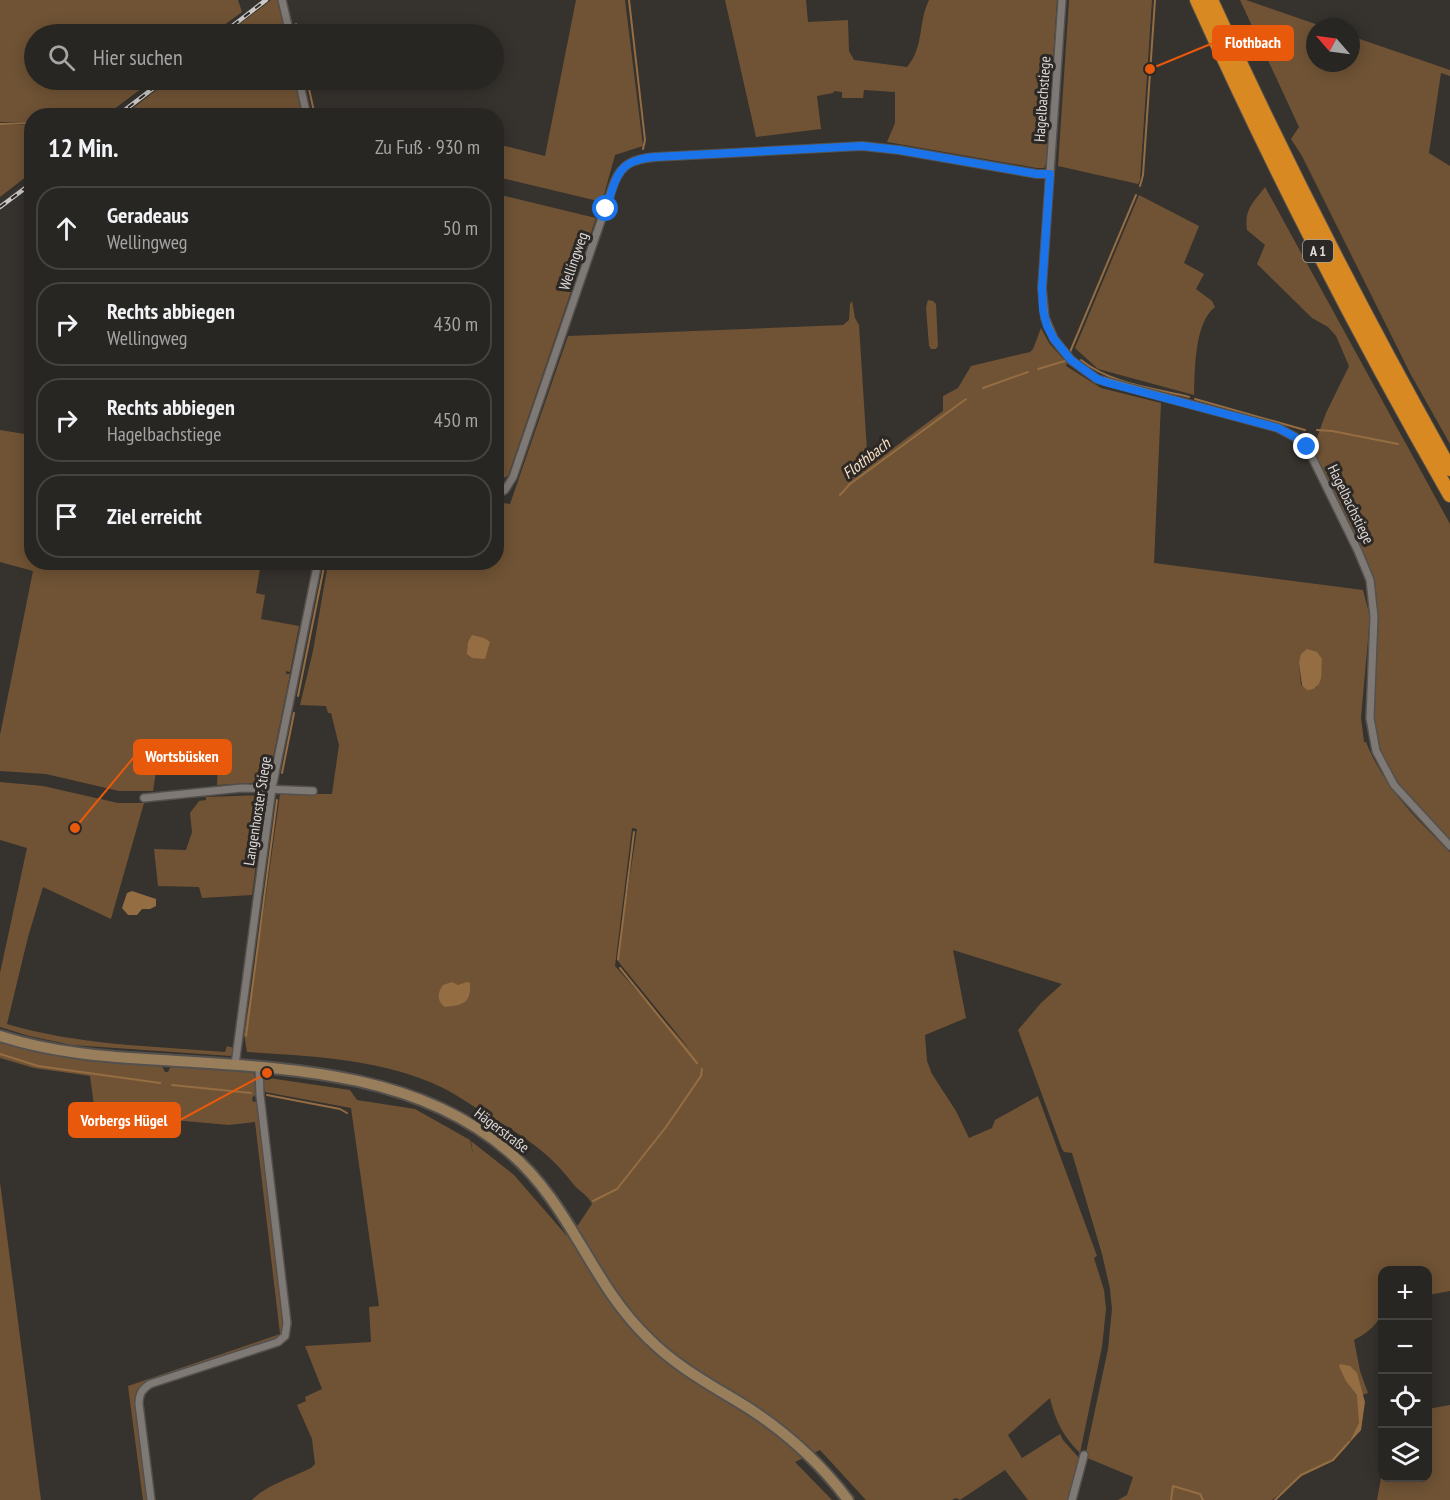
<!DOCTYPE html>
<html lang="de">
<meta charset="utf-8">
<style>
body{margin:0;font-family:"PT Sans Narrow",sans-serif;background:#34322f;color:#f1f3f6}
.controls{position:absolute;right:18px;bottom:18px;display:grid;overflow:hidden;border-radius:12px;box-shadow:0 3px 15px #0003}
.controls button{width:54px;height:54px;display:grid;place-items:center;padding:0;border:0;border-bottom:2px solid #444340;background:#282622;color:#f1f3f6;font:30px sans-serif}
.compass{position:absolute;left:1306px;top:18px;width:54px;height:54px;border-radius:50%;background:#282622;box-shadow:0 3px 15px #0003;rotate:298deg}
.stop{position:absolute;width:18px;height:18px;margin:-14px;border:4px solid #1a73e8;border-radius:50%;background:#fff}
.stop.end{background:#1a73e8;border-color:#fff;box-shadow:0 2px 6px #0008}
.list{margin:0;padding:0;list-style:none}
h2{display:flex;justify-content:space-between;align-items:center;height:78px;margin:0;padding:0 24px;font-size:26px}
h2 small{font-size:20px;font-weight:400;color:#a5a5a5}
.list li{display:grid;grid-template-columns:39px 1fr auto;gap:18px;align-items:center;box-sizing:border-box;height:84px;margin:0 12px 12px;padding:0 12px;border:2px solid #444340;border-radius:24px}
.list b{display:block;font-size:22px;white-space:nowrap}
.list p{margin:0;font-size:20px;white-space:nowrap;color:#a5a5a5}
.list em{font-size:20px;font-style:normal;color:#a5a5a5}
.icon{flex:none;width:33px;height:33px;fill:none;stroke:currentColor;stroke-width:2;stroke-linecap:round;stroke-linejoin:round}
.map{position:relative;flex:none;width:1450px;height:1500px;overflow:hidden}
.search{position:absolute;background:#282622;box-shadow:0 3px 15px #0003;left:24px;top:24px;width:480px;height:66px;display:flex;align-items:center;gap:15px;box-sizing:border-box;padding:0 21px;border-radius:33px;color:#a5a5a5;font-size:22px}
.panel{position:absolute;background:#282622;box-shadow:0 3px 15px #0003;left:24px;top:108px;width:480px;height:462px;border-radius:24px}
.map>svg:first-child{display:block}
.green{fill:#705335;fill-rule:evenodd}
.water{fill:#956d43}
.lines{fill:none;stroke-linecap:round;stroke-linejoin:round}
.stream{stroke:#956d43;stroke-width:2}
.minor-casing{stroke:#53504d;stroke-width:10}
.secondary-casing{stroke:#53504d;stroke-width:14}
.motorway-casing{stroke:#53504d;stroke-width:16}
.minor{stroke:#7e7975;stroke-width:7}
.secondary{stroke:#997e5c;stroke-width:10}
.motorway{stroke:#d98921;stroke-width:14}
.rail-casing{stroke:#cbc8c6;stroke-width:4.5}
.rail{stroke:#2c2825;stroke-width:2;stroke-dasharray:7;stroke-linecap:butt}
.route{stroke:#1a73e8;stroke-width:8}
.labels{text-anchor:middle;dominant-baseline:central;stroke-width:6;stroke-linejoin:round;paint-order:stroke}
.shield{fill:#2c2825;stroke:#a8a5a2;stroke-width:1.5}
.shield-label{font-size:14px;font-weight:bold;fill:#dddad8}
.street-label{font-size:15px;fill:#dddad8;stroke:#2c2825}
.water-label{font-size:16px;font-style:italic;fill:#f8dfc6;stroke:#2c2825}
.leader{fill:none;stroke:#e8590c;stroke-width:2}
.callout-dot{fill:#e8590c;stroke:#2c2825;stroke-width:2}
.callout{fill:#e8590c;stroke:#e8590c;stroke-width:2}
.callout-label{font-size:16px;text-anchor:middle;font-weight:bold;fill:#fff}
</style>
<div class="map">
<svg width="1450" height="1500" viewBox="0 0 1450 1500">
<rect width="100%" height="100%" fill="#36322e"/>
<g class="green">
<path d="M0,0H238L242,12L212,34H34V80H153L106,115L32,116L31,122H0Z"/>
<path d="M271,0H279L287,34H227Z"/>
<path d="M576,0H625L643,146L615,155L602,202L497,177V144L545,156Z"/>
<path d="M725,0H806L808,22L848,20L849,51L854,60L907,67C924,48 918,22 929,0H1057L1046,164L1044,168H1037L887,142L895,123V92L864,90L863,98H842V92L834,91L833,93L817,96L821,129L756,137Z"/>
<path d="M1069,0H1152L1140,180L1138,184L1058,166Z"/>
<path d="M1240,0H1246L1324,27H1315V63H1351V36L1450,70V76L1441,73L1429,153L1450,166V444L1410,373L1302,156L1291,139L1299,127Z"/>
<path d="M169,80H297L304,116H123Z"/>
<path d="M0,125H32L31,173L0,197Z"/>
<path d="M1265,187L1450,524V846L1403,796L1372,738L1373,592L1311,454L1326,413L1349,366L1336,336L1328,327L1312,318L1257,264L1265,245L1247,230C1244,209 1253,203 1265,187Z"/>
<path d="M497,194L596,218L508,476L504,478L497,487Z"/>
<path d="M1139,195L1199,226L1184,263L1204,274L1196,289L1212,301L1215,307C1194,323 1195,371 1194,395L1098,369L1075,348Z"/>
<path d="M928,300L933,301L936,304L938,346L936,349H931L929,346L926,307Z"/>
<path d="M852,301L855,318L859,325L868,467L943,411V396L958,388L971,366L1030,352L1033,349L1041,328L1049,343L1067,363L1066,366L1101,388L1161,403L1154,563L1363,590L1370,617L1361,718L1364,742H1366C1384,787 1416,819 1450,852V1291L1428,1295V1270H1382C1382,1306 1390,1321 1354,1340L1360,1371L1368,1393L1362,1395L1361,1430L1334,1460L1302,1476L1272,1500H1118L1127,1495L1133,1477L1085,1457L1108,1349L1112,1309L1110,1289L1102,1254L1072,1153L1064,1152L1062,1149L1018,1030L1041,1003L1062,984L953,950L966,1018L925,1035L927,1061L932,1074L956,1111L969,1138L992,1128L995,1120L1038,1096L1097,1256L1094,1258L1104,1290L1106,1309L1102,1347L1080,1453C1064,1437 1055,1421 1050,1398L1008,1435L1022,1458L1060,1434L1063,1440L1079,1458L1068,1500H1028L1005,1470L960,1500L956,1498L952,1500H866L820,1450L795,1462L832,1500H252C265,1486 293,1477 311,1468L315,1464L312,1439L297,1405L306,1401L305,1397L322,1389L305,1346L371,1342L369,1307L379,1306L351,1108L265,1092L262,1077L350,1090L357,1100L415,1109L470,1140L473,1155L471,1141L514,1175L567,1236L574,1231L592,1204C588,1195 580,1192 574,1185C552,1155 526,1137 494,1119C477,1109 461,1097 443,1088C385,1059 311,1056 247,1052L244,1034L266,895L280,794H332L339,745L331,713H328L326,706L300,705L313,651L328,563L496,562L497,502L510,504L568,336L843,325L849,320L850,304ZM1322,659C1321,669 1323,680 1316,688L1301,685L1299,663ZM632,828L637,829L617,960L691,1051L615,966Z"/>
<path d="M0,430L31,435L32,562L261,563L256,593L265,595L261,619L299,626L290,672L286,671V674H290L268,782L217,785L219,739H161L153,791H119L46,774L0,771V735L33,571L0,562Z"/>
<path d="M0,782L43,786L118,803H144L111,919L43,887L28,937L7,1024C77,1045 152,1046 225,1052L227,1046L234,1048L231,1056L72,1045L29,1036L0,1027V973L27,848L0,840Z"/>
<path d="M265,795L252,895L202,898L199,887L158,886L154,849L186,850L192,832L190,813L199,801L206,800V797Z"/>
<path d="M0,1041L63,1056L162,1066L165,1072H168L171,1066L251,1071L256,1076L258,1092L252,1098L253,1102L258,1101L285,1321L282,1335L275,1340L141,1387L137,1393L149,1500H143L128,1386L280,1334L255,1122L229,1125L95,1113L90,1076L34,1068L0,1058Z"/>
<path d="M0,1182L41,1500H0Z"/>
<path d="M1450,1405V1500H1377L1382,1473V1478H1428V1409Z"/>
</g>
<g class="water">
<path d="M472,635L484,638L490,642L485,659L472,658L467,654L468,642Z"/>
<path d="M1307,649L1317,652L1322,659C1321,672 1325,689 1307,690L1302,685L1299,663L1301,654Z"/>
<path d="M132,891L156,899V906L150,909H142L137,915H128L122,908L127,893Z"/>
<path d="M452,982L458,985L467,982L470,983C471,1003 464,1005 445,1007C437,1002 437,993 443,985Z"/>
<path d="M1340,1364L1350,1366L1357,1373L1365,1402L1361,1430L1349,1443L1359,1423L1357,1395L1346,1381L1339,1366Z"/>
</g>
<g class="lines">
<g class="stream">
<path d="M629,0L645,140L643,149"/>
<path d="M296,24L298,34"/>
<path d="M307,80L315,116"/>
<path d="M0,124L32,123"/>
<path d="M1140,186L1143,175L1155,0"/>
<path d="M1070,352L1136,195"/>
<path d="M1081,360C1111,384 1153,388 1189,397"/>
<path d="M1038,369L1065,361"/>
<path d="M983,388L1028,372"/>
<path d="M1195,399L1305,430"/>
<path d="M1317,430L1332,431L1398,444"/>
<path d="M840,495L850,484L966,399"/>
<path d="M298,696L325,562"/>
<path d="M282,773L294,713"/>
<path d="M618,959L634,832"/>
<path d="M620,968L697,1063"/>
<path d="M246,1036L277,800"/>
<path d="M0,1054L38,1066L160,1083"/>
<path d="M172,1085L251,1093"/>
<path d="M267,1095L340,1109L347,1113"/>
<path d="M593,1201L617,1189L666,1127L701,1076L702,1069"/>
<path d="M1171,1500L1173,1486L1200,1494L1203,1500"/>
<path d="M1275,1500L1301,1475L1333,1460L1349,1442"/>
</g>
<g class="minor-casing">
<g id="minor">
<path d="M282,0L290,34"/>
<path d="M1062,0L1042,288L1045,318L1054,339L1071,360L1097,379L1278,428L1295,437L1307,447L1358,551L1370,580L1374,617L1370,718L1376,751L1394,785L1450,846"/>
<path d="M299,80L307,116"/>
<path d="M496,495L505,490L513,477L614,183C622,163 634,159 655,157L862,146L899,150L1037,174H1050"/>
<path d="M144,798L242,788L313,791"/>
<path d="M235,1065L272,788L318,562"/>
<path d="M151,1500L139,1404C139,1394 142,1389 150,1384L278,1342L285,1336L287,1323L260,1095L259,1068"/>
<path d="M1072,1500L1084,1455"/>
</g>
</g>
<g class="secondary-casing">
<path id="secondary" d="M0,1036C53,1053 107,1057 162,1060C281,1068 413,1070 508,1151C572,1205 590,1283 649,1339C679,1369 715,1387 750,1409C788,1434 821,1464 848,1500"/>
</g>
<g class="motorway-casing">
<g id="motorway">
<path d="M1197,0C1273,169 1358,334 1450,495"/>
<path d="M1211,0C1284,160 1364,316 1450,469"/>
</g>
</g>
<use href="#minor" class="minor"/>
<use href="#secondary" class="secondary"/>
<use href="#motorway" class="motorway"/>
<g class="rail-casing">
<g id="rail">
<path d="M222,34L266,0"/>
<path d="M117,116L164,80"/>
<path d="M0,207L32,183"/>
</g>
</g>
<use href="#rail" class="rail"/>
</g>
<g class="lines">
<path class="route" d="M606,209C617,177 616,160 655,157L862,146L899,150L1037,174H1050L1042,288L1043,310L1047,326L1054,339L1071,360L1097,379L1108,383L1278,428L1295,437L1307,447"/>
</g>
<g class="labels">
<rect class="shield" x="1303" y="240" width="30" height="22" rx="4.5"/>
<g class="shield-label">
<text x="1318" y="251">A 1</text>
</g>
<g class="street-label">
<text transform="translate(1042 99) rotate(-86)">Hagelbachstiege</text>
<text transform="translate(573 261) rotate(-71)">Wellingweg</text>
<text transform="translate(1351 504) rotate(64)">Hagelbachstiege</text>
<text transform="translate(257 811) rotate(-81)">Langenhorster Stiege</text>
<text transform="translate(502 1130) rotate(37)">Hägerstraße</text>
</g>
<g class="water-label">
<text transform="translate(866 458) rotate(-38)">Flothbach</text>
</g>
</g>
<path class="leader" d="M1150 69L1213 43M75 828L134 757M267 1073L180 1120"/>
<g class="callout-dot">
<circle cx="1150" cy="69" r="6"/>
<circle cx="75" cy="828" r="6"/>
<circle cx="267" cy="1073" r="6"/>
</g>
<g class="callout">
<rect x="1213" y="26" width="80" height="34" rx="6"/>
<rect x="134" y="740" width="97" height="34" rx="6"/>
<rect x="69" y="1103" width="111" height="34" rx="6"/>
</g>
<g class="callout-label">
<text x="1253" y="48">Flothbach</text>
<text x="182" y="762">Wortsbüsken</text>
<text x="124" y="1126">Vorbergs Hügel</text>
</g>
</svg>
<div class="controls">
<button>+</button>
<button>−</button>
<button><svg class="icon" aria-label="locate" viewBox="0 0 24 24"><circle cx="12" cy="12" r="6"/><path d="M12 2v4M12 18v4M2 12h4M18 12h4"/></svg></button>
<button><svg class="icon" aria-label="layers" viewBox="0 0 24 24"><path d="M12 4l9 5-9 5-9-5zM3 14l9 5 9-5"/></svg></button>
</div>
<svg class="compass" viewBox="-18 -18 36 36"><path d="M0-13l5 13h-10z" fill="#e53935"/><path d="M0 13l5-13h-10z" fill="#a5a5a5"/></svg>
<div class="stop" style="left:606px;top:209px"></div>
<div class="stop end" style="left:1307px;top:447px"></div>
<div class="search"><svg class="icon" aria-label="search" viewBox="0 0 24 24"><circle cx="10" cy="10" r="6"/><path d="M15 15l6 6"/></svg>Hier suchen</div>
<section class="panel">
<h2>12 Min.<small>Zu Fuß · 930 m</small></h2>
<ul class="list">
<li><svg class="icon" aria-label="ahead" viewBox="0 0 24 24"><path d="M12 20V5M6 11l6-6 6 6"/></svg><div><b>Geradeaus</b><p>Wellingweg</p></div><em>50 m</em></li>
<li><svg class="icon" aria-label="right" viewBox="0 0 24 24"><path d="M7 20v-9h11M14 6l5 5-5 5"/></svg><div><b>Rechts abbiegen</b><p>Wellingweg</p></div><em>430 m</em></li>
<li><svg class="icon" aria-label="right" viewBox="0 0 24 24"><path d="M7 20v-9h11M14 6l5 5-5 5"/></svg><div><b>Rechts abbiegen</b><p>Hagelbachstiege</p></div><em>450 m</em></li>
<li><svg class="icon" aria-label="arrive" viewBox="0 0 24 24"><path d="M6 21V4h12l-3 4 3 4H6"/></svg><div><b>Ziel erreicht</b></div></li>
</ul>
</section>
</div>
